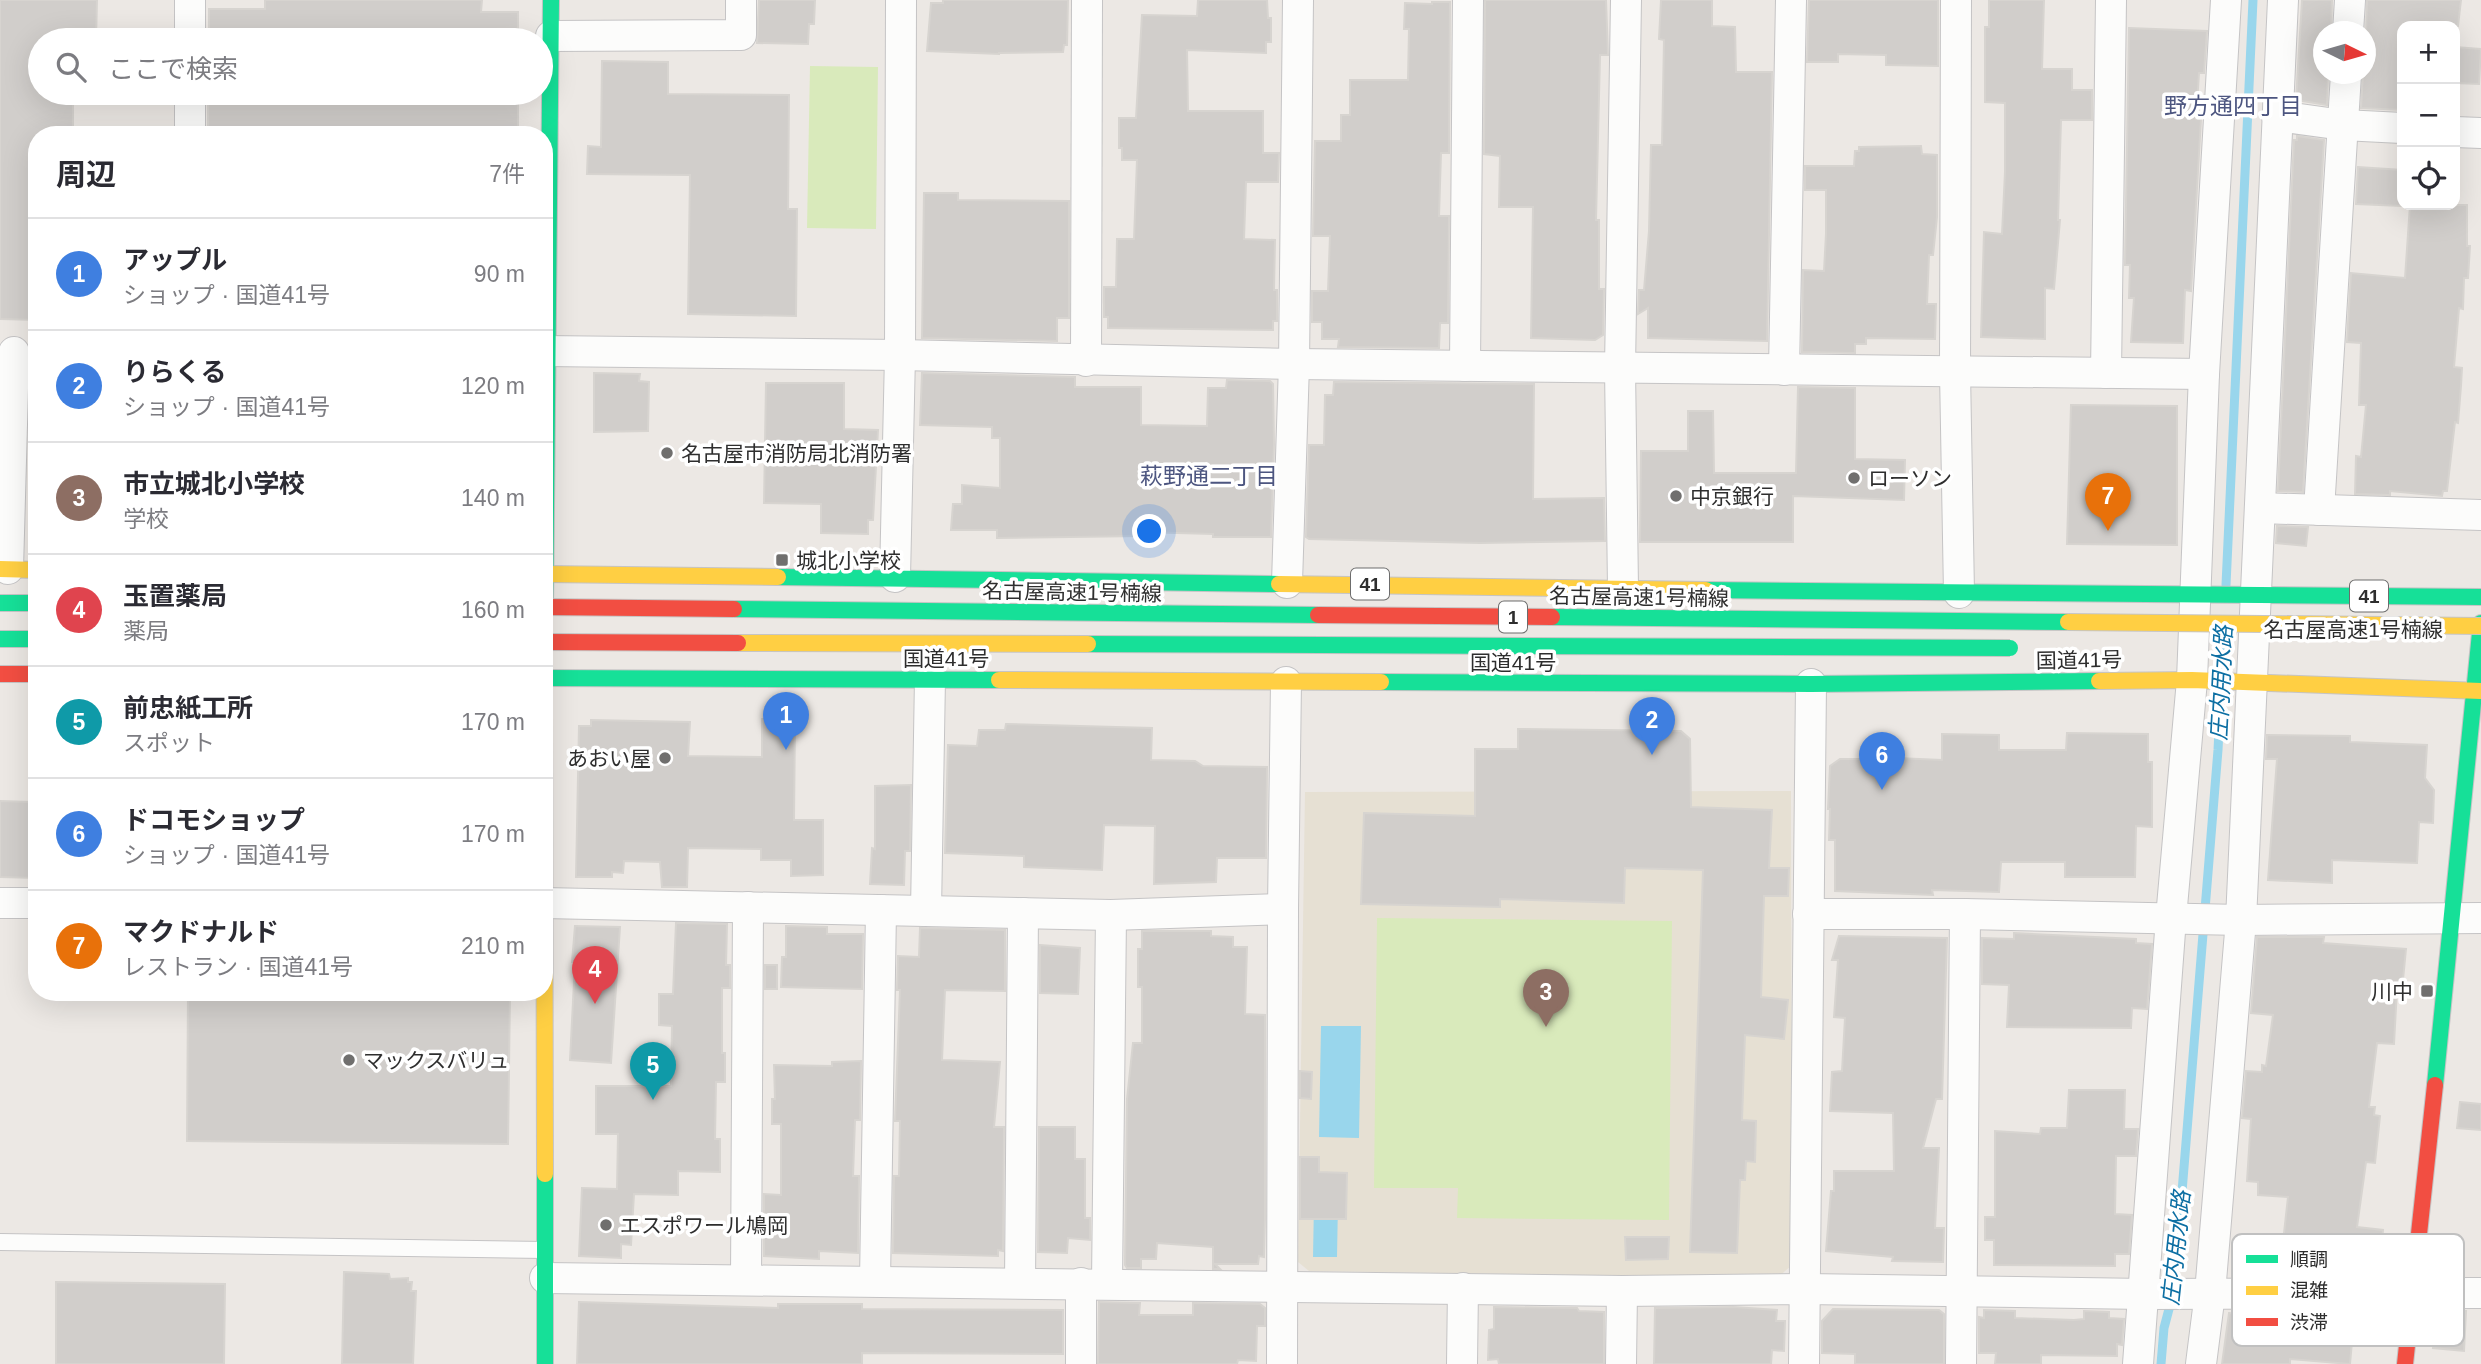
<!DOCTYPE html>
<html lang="ja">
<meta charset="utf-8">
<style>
body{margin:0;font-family:Helvetica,"Noto Sans JP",sans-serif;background:#f2f2f3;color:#2b2b33}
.controls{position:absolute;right:21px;top:21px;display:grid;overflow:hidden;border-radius:14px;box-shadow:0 7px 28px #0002}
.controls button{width:63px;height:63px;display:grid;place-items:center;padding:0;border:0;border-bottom:2px solid #e1e1e2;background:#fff;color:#2b2b33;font:35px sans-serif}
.compass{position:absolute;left:2313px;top:21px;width:63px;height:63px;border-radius:50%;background:#fff;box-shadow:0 7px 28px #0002;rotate:95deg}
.you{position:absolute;left:1150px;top:532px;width:24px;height:24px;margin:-18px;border:5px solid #fff;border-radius:50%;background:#1a73e8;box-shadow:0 0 0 10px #1a73e833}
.badge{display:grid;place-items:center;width:46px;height:46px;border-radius:50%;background:#1a73e8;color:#fff;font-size:23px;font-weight:700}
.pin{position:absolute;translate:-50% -58px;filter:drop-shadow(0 2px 4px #0008)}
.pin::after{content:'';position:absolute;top:37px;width:24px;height:21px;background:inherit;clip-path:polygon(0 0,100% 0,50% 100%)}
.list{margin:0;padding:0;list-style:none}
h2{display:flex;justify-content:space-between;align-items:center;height:91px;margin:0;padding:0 28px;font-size:30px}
h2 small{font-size:23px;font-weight:400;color:#7c7c81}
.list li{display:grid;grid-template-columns:46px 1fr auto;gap:21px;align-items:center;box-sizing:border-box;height:112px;padding:0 28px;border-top:2px solid #e1e1e2}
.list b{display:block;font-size:26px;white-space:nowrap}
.list p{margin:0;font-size:23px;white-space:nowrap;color:#7c7c81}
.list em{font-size:23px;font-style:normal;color:#7c7c81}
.icon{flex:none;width:38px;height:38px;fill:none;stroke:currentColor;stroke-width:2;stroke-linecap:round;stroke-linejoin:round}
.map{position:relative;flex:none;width:2481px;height:1364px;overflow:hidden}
.search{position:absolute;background:#fff;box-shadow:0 7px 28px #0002;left:28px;top:28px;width:525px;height:77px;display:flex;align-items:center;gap:18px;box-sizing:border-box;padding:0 24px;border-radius:38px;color:#7c7c81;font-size:26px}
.panel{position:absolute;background:#fff;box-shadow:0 7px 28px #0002;left:28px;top:126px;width:525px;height:875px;border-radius:28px}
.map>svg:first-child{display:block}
.education{fill:#e6e0d3}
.pitch{fill:#d9eabb}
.water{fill:#99d6ec}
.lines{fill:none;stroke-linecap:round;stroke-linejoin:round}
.stream{stroke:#99d6ec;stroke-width:9}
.building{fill:#d1cecb;stroke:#d7d4d0;stroke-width:2}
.lane-casing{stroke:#c5c4c5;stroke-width:18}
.street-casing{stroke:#c5c4c5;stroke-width:32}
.fast-casing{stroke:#c5c4c5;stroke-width:18}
.slow-casing{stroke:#c5c4c5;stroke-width:18}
.jam-casing{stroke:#c5c4c5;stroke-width:18}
.lane{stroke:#fcfcfb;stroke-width:16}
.street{stroke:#fcfcfb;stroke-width:30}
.fast{stroke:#16e098;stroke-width:16}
.slow{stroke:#ffcf43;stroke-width:16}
.jam{stroke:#f24e42;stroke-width:16}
.fast-bridge-casing{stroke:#c6c5c4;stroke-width:18;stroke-linecap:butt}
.slow-bridge-casing{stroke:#c6c5c4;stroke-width:18;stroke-linecap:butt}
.jam-bridge-casing{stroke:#c6c5c4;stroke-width:18;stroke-linecap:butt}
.fast-bridge{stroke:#16e098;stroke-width:16}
.slow-bridge{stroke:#ffcf43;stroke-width:16}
.jam-bridge{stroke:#f24e42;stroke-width:16}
.poi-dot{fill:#706f6e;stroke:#fff;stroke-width:2.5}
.labels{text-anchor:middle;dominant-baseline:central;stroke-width:7;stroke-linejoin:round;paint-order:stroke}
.shield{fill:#fff;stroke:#6d6d6d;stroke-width:2}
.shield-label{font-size:19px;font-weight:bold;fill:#2e2e2e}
.poi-label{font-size:21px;fill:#2e2e2e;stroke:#fff;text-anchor:start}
.street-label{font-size:21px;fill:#2e2e2e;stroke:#fff}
.neighbourhood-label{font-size:23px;fill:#4d5680;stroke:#fff}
.water-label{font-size:23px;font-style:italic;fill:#0d6fa3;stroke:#fff}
.key{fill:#fff;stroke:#c0c0c0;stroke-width:2}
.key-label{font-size:19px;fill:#2e2e2e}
</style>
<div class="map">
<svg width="2481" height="1364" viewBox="0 0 2481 1364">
<rect width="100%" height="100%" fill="#ece8e4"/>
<path class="education" d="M1791,791L1792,1265L1777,1278L1309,1271L1298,1262L1305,792Z"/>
<g class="pitch">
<path d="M810,66L878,67L876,229L807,228Z"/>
<path d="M1377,918L1672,921L1669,1220L1457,1218L1458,1188H1374Z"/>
</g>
<g class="water">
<path d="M1321,1026H1361L1359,1138L1319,1137Z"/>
<path d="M1314,1202L1338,1203L1337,1257H1313Z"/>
</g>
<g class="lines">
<g class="stream">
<path d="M2226,585L2253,0"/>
<path d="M2222,672L2223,634"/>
<path d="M2161,1364L2164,1328L2174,1290L2218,750L2221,690"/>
</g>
</g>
<g class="building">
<path d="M0,0H97L96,40H40V93H73V135H37V320L0,319Z"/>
<path d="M265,0H482L481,12H518V40H209V9H265Z"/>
<path d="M759,0H815L814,24H809L808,44L757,43Z"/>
<path d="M943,0H1068L1067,45H1064L1063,52L999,53V54L927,51L931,3H943Z"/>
<path d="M1198,0H1267L1268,18H1271V42H1266V53L1187,50L1188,111H1263V153H1279L1278,182H1246L1244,239L1275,240L1274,290H1277V321H1273V330L1108,328V317H1104V287H1116L1117,239H1134L1137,160H1122V148H1119V118H1136L1142,15L1197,16Z"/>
<path d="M1485,0H1606L1608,55H1600L1596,220H1599V289H1604L1603,335L1595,340L1531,338L1533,207H1499L1500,156L1484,154Z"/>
<path d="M1661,0H1712V26L1735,27L1736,72H1772L1767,341L1648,338V308L1638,314L1639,290H1644L1649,231L1651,145H1662L1664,40L1659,39Z"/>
<path d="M1809,0H1938V66L1886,65V55L1838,54V62H1807Z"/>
<path d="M1989,0H2044L2042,69H2072V90H2092V120H2061L2058,220H2060L2054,289L2045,288V339L1981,337L1984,232L2002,234L2005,172V103L1985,102V27H1989Z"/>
<path d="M2302,0H2332L2331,32H2323V74H2328L2327,105L2296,100Z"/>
<path d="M2367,0H2461L2458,26H2402V110L2361,108L2363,74H2365Z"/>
<path d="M1432,2H1450L1449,153H1441L1439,216H1449L1448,323H1440L1439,348L1338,347L1339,339H1322V322H1312V291H1328L1330,236H1313L1315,141H1341V115H1350V80H1408L1409,29H1404L1405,3L1432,4Z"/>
<path d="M2129,28L2207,31L2204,73H2199L2196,119H2201L2191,291L2185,290L2183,343L2131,342L2134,298H2129L2130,265H2125Z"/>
<path d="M2455,47L2481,49L2479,84L2455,83Z"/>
<path d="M602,61L668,62V94L789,95L788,209H797L796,316L688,314L690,175L587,174L588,146L601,147Z"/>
<rect x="208" y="93" width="310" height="42"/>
<path d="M2297,136L2324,140L2303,492L2278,491L2294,140H2297Z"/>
<path d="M1921,146L1922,154L1937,155V217L1933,255H1929L1927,304H1936L1935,339L1866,338V344H1855V353L1802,352L1803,270L1824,271L1826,234V190H1805V166H1854L1855,151H1859V147Z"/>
<path d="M2358,167L2402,170V206L2356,204Z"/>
<path d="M924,193H958V200L1069,201V318H1057V341L922,338Z"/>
<path d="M2410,205H2467V246H2470L2468,278H2464L2463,309L2459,308L2454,367L2462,368L2461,386L2458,423L2455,422L2447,491H2443L2442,496L2390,491V495L2355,494L2356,456L2361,457L2366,405H2359L2361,343L2347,342L2351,273L2405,278Z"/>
<path d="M594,373L640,374L639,381L649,382L648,431L594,432Z"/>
<path d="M922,373L1075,377V387H1141V425L1207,426L1208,388H1226L1227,380L1270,381L1273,384L1274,444L1271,537H1213V534L1141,532V536L997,538V530H951L953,504H962V485L1000,488V438H992V427L920,425Z"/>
<path d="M1334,382L1534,384L1533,499L1604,498L1605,541L1480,543L1309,539L1306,537L1309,445H1324L1325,395H1333Z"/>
<path d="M766,383H844V429L878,430L873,520H868V534L821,533V504L764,503Z"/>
<path d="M1798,387L1855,388V459L1905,460L1904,500L1793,496V542H1640L1641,451H1688V411H1713L1714,473H1796Z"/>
<path d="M2071,405L2177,406V545L2067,544Z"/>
<path d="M2277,526L2308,527L2306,546L2276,543Z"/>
<path d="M762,719L795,720L794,820H823V875L791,876V860H761V849L688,848L687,887H662L660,862L624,861L623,873L612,872V877H576L579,726H591V720L690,722L688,756L762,757Z"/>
<path d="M1006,724L1152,728L1151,760L1195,761L1203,766L1267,767L1266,858H1217L1216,882L1154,884L1155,826L1104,825L1102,870L1024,867V856L945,853L948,745L977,746L979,730H1005Z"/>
<path d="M1518,729L1681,731L1690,739L1691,807L1772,810L1769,868H1789L1788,896H1764L1761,997L1788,1000L1784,1039L1745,1035L1742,1120L1756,1121L1755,1162L1746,1161L1745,1180H1740L1737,1253L1690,1252L1703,870L1625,868L1624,903L1500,899V907L1361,904L1364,813L1475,816V749H1518Z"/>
<path d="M2067,733L2148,734V762H2152V827L2136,826L2135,877H2065V862H2001L1999,892L1932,890L1933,895L1835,891V840H1829L1830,809H1828L1830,766L1840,759H1871L1886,776L1897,758L1942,760V734L1999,735V750H2066Z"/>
<path d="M2267,735L2350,736V742L2427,745L2425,778L2434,790L2433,823L2419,822L2417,863L2332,860V883L2268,880L2277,759H2266Z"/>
<path d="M911,785L910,851H905L904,885L870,884L872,848L875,849V786Z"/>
<path d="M0,801L31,802V811H37V878L0,877Z"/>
<path d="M676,923L727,924L726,965H730V988H722V1053H725V1082H716L715,1139H720V1172L678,1171V1195L634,1194L631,1245L621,1244V1258L579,1256L582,1188L617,1189L618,1134H596V1086H671L672,1026L659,1025V994H673Z"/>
<path d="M575,926L620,927L611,1063L570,1060L575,962H572Z"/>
<path d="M786,926L827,927V934H863L862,989L781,987L782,957H786Z"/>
<path d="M920,928L1005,930V991L945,990L942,1060L1000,1062L994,1127H1004L1003,1251L998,1250V1256L893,1253L894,1176H899L900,1121H895L900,990H897L898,956L919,957Z"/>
<path d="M1142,931H1211V936L1233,937V947H1247L1245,1014L1265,1015V1219L1264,1257L1259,1256L1258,1264H1215L1220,1269H1213V1247L1157,1243L1156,1259H1141V1268H1127L1125,1265L1127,1099L1133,1043H1142V987H1138V949H1142Z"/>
<path d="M2014,933L2136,939V943L2152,944L2147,1009L2132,1008L2131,1028L2007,1027L2009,985L1982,984V938L2014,939Z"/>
<path d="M1839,936L1947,938L1942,1099H1936L1923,1148H1939L1935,1228H1944L1943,1262L1892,1261L1893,1257L1826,1251L1831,1191H1834V1171H1894L1893,1113L1830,1111L1832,1072L1842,1071L1845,1018L1834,1017L1838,960H1832Z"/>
<path d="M2257,937H2324L2323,943L2406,949L2402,990L2397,989L2394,1044L2377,1043L2369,1107H2375L2374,1115L2380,1116L2375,1163L2366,1162L2357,1227L2383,1230L2380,1266L2357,1265L2356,1273L2306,1268L2308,1253L2282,1251L2288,1197L2258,1195V1182L2247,1181L2251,1119L2242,1118L2246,1071L2262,1072V1065L2266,1066L2273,1015L2251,1013Z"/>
<path d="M1040,945L1080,948L1078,994L1040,993Z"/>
<rect x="765" y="965" width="12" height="24"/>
<path d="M188,992H510L508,1144L187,1141Z"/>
<path d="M861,1061L860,1120H855L853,1176H859L858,1253L819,1251V1259L764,1256V1194L781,1195V1124H772V1099H775L774,1065L832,1066V1062Z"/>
<path d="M1300,1071L1312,1072L1311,1099L1300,1098Z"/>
<path d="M2069,1090H2125L2124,1129H2138L2136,1156H2116L2115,1214L2132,1215L2129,1254H2115V1266L1994,1265V1240H1985V1217H1995V1131L2040,1134L2041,1128H2067Z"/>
<path d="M2460,1102L2481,1104V1130L2457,1128Z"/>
<path d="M1039,1127H1075V1159H1085V1218H1090V1240L1068,1238L1067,1253L1038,1252Z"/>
<path d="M1300,1157H1319V1172L1347,1173L1346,1219H1300Z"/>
<path d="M1625,1237H1669L1668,1259L1626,1260Z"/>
<path d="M344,1272L389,1274L390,1279L408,1278V1282H412L411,1291H416L413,1364H342Z"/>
<path d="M56,1282L225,1284L224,1364H56Z"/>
<path d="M579,1302L778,1308V1304H862V1309L1063,1310V1354L862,1353V1364H577Z"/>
<path d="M1099,1302L1140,1303L1139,1315H1193V1303L1260,1304L1265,1308V1326H1257L1256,1361L1238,1360L1237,1364H1098Z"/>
<path d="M1494,1307L1577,1308L1579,1311L1604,1312V1364H1499L1498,1359L1488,1360L1489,1330L1494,1329Z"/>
<path d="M1734,1307L1777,1310L1776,1321H1785L1784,1351L1772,1350L1771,1364H1654L1655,1308Z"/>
<path d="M1833,1309L1939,1310L1944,1314V1364H1855V1354L1822,1353V1321Z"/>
<path d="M1984,1310L2015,1311V1318L2074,1320L2084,1319V1311L2109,1312V1318L2124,1319L2122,1345L2117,1344V1356L2041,1355V1364H1995L1996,1353H1979V1317L1984,1318Z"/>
<path d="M2444,1311H2466L2464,1351L2433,1348L2435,1317Z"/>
<path d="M2229,1313L2261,1317L2259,1333L2352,1342L2350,1364L2290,1359V1364H2222Z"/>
</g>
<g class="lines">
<g class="lane-casing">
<path id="lane" d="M0,1242L545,1250"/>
</g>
<g class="street-casing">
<g id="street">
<path d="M1956,0L1955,372L1959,593"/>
<path d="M2348,32L2350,0"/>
<path d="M551,36L741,35V0"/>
<path d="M190,40V0"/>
<path d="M2277,116L2343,125L2402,128"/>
<path d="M2455,132L2481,133"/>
<path d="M190,135V93"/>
<path d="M544,351L900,355L1294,364L2204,374"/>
<path d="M1086,361L1087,0"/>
<path d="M1465,366L1468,0"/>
<path d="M1784,370L1791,0"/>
<path d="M2106,373L2111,0"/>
<path d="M2260,508L2481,515"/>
<path d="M2319,510L2346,74"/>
<path d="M8,569L14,352"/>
<path d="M895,577L900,355L901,0"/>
<path d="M1287,583L1294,364L1298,0"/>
<path d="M1623,588L1620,368L1626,0"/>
<path d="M0,903H37"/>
<path d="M544,903L1111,915L1283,909"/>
<path d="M926,911L930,678"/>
<path d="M1808,914H1965L2241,920L2481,918"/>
<path d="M545,1278L1622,1291L1805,1289L2145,1294L2481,1293"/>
<path d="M746,1280L748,907"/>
<path d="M875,1281L881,910"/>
<path d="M1020,1283L1023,913"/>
<path d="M1107,1283L1111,915"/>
<path d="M1081,1364V1283"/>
<path d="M1282,1364L1283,909L1286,682"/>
<path d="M1462,1364L1463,1288"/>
<path d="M1621,1364L1622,1291"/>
<path d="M1804,1364L1811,684"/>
<path d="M1961,1364L1965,914"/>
<path d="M2138,1364L2171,918L2192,680L2204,374L2226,0"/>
<path d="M2201,1364L2210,1293L2241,920L2283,0"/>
</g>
</g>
<g class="fast-casing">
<g id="fast">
<path d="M778,577L1279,584"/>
<path d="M1706,590L2481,597"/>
<path d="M0,603H37"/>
<path d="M545,607L551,0"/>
<path d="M0,639H37"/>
<path d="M544,678L999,680"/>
<path d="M1381,682L1811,684L2099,681"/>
<path d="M2435,1085L2481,623"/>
<path d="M545,1174V1364"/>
</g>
</g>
<g class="slow-casing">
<g id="slow">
<path d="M0,569L37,570"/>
<path d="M544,574L778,577"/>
<path d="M1279,584L1706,590"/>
<path d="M999,680L1381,682"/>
<path d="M2099,681L2192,680L2481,691"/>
<path d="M544,711L545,1174"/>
</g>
</g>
<g class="jam-casing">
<g id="jam">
<path d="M0,674H37"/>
<path d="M2405,1364L2435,1085"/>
</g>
</g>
<use href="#lane" class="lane"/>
<use href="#street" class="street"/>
<use href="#fast" class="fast"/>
<use href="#slow" class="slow"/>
<use href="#jam" class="jam"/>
<g class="fast-bridge-casing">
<g id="fast-bridge">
<path d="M734,609L1318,615"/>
<path d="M1552,617L2068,622"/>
<path d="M1088,644L2010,648"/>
</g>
</g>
<g class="slow-bridge-casing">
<g id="slow-bridge">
<path d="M2068,622L2481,626"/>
<path d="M738,643L1088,644"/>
</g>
</g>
<g class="jam-bridge-casing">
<g id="jam-bridge">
<path d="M544,607L734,609"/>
<path d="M1318,615L1552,617"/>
<path d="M544,642L738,643"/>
</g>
</g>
<use href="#fast-bridge" class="fast-bridge"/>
<use href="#slow-bridge" class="slow-bridge"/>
<use href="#jam-bridge" class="jam-bridge"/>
</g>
<g class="poi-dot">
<circle cx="667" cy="453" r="7"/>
<circle cx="1854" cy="478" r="7"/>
<circle cx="1676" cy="496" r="7"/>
<rect x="775" y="553" width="14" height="14" rx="3.5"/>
<circle cx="665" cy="758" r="7"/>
<rect x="2420" y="984" width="14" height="14" rx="3.5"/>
<circle cx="349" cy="1060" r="7"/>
<circle cx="606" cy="1225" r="7"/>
</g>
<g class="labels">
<g class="shield">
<rect x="1351" y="568.5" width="38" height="31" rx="5"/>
<rect x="2350" y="580.5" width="38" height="31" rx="5"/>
<rect x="1499" y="601.5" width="28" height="31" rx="5"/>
</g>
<g class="shield-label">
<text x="1370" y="584">41</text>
<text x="2369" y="596">41</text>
<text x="1513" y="617">1</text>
</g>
<g class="poi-label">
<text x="681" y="453">名古屋市消防局北消防署</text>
<text x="1868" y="478">ローソン</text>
<text x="1690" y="496">中京銀行</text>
<text x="796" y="560">城北小学校</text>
<text x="651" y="758" text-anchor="end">あおい屋</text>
<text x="2413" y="991" text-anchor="end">川中</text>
<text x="363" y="1060">マックスバリュ</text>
<text x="620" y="1225">エスポワール鳩岡</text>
</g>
<g class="street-label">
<text transform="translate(1072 592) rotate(1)">名古屋高速1号楠線</text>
<text transform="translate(1639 597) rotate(1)">名古屋高速1号楠線</text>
<text x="2353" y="629">名古屋高速1号楠線</text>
<text x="946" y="658">国道41号</text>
<text transform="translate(2079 660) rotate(-1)">国道41号</text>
<text x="1513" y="662">国道41号</text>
</g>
<g class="neighbourhood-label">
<text x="2233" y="106">野方通四丁目</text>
<text x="1209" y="476">萩野通二丁目</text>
</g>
<g class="water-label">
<text transform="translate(2221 683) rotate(-87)">庄内用水路</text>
<text transform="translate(2176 1248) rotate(-84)">庄内用水路</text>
</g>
</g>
<rect x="2232" y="1234" width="232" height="112" rx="10" class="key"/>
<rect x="2246" y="1255" width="32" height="8" fill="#16e098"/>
<rect x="2246" y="1286" width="32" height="9" fill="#ffcf43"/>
<rect x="2246" y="1318" width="32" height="8" fill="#f24e42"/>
<g class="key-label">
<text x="2290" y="1266">順調</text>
<text x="2290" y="1297">混雑</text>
<text x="2290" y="1329">渋滞</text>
</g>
</svg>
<div class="controls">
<button>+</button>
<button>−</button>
<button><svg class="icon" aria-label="locate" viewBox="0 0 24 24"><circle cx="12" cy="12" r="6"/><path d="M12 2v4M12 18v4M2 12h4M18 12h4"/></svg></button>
</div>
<svg class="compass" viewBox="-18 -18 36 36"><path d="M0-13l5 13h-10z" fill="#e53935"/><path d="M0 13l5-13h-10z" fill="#7c7c81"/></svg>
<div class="you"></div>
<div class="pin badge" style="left:786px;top:750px;background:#3f7fe0">1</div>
<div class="pin badge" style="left:1652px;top:755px;background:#3f7fe0">2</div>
<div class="pin badge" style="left:1546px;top:1027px;background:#8d6e63">3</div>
<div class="pin badge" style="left:595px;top:1004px;background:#e0444e">4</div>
<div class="pin badge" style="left:653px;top:1100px;background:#0f9aa8">5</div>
<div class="pin badge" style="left:1882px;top:790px;background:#3f7fe0">6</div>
<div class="pin badge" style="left:2108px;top:531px;background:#e8710a">7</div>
<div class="search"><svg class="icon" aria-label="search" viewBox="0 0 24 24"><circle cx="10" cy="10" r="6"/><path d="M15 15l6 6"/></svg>ここで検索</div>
<section class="panel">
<h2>周辺<small>7件</small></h2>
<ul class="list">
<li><span class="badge" style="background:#3f7fe0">1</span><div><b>アップル</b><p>ショップ · 国道41号</p></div><em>90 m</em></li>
<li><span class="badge" style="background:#3f7fe0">2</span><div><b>りらくる</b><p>ショップ · 国道41号</p></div><em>120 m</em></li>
<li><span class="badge" style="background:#8d6e63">3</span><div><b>市立城北小学校</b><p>学校</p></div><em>140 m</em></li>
<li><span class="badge" style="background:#e0444e">4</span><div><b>玉置薬局</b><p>薬局</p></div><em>160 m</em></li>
<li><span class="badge" style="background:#0f9aa8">5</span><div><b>前忠紙工所</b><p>スポット</p></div><em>170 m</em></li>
<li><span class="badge" style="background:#3f7fe0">6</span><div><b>ドコモショップ</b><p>ショップ · 国道41号</p></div><em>170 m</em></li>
<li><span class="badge" style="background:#e8710a">7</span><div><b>マクドナルド</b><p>レストラン · 国道41号</p></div><em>210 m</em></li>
</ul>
</section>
</div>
